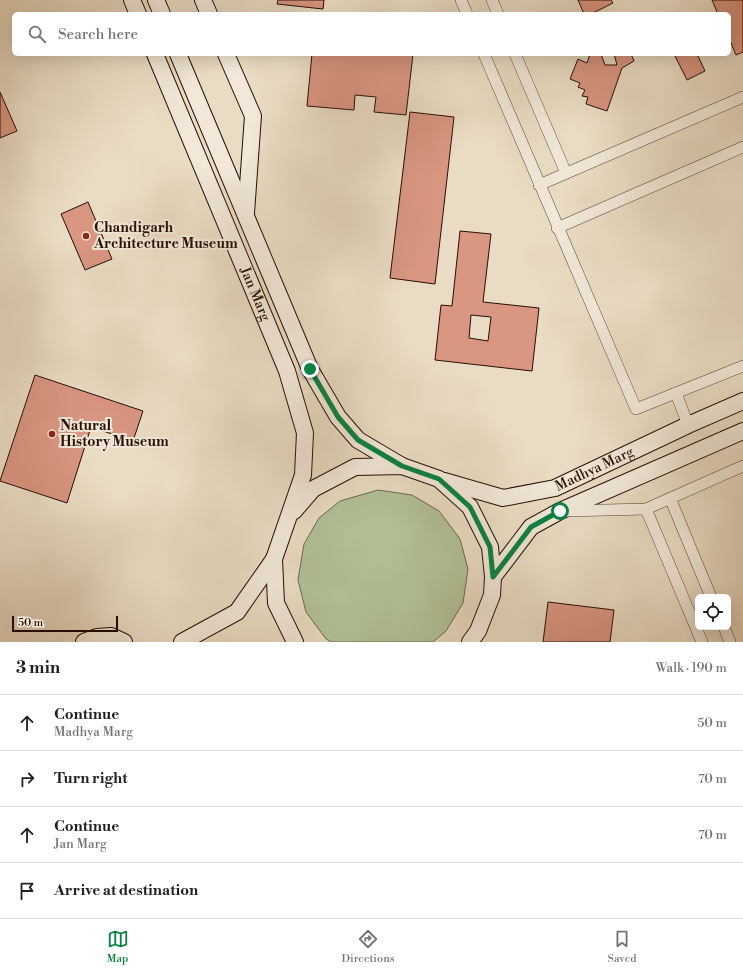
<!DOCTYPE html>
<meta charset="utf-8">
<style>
body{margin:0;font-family:"Libre Bodoni",serif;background:#f2f2f2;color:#202124}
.controls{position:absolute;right:12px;bottom:12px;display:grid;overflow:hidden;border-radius:6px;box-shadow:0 4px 16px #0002}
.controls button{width:36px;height:36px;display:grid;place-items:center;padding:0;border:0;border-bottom:1px solid #e0e0e0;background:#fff;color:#202124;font:20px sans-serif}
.scale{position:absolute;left:12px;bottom:10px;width:106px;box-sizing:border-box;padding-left:4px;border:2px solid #270e04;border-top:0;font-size:11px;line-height:14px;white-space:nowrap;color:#270e04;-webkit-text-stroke:3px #f1e8d9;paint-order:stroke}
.stop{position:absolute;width:12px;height:12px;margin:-9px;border:3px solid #0b8043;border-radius:50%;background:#fff}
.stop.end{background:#0b8043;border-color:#fff;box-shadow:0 1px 4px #0008}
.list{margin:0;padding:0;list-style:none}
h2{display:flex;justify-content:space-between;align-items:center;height:52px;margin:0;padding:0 16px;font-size:17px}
h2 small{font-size:13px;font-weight:400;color:#757577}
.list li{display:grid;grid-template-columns:26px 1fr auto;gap:12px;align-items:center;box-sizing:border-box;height:56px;padding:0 16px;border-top:1px solid #e0e0e0}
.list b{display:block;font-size:15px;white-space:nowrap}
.list p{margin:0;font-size:13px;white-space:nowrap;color:#757577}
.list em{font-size:13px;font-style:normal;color:#757577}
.icon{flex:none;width:22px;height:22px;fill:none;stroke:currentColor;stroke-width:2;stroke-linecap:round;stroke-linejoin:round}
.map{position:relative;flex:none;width:743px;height:642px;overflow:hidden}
.search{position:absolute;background:#fff;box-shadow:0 4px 16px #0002;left:12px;right:12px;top:12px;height:44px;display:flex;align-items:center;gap:10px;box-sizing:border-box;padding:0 14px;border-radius:6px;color:#757577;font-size:15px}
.sheet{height:276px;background:#fff}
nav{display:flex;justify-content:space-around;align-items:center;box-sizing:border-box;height:56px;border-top:1px solid #e0e0e0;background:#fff;font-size:11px;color:#757577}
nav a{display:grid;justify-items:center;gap:2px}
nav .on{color:#0b8043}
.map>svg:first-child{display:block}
.green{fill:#b2c197;stroke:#6c684e}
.building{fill:#d99681;stroke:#270e04;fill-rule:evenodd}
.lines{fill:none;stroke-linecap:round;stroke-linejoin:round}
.street-casing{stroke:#584234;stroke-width:12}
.secondary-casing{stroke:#270e04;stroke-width:18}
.street{stroke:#f1e8d9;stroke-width:11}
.secondary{stroke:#f1e8d9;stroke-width:16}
.route{stroke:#0b8043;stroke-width:5}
.poi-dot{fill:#8f2418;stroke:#f1e8d9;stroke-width:1.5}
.labels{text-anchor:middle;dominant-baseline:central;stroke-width:4;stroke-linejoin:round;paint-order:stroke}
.poi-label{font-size:14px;font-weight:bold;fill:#270e04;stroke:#f1e8d9;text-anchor:start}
.street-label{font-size:14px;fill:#270e04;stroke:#f1e8d9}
</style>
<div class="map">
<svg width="743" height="642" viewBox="0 0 743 642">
<rect width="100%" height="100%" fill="#eadcc4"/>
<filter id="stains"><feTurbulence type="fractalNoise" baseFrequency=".005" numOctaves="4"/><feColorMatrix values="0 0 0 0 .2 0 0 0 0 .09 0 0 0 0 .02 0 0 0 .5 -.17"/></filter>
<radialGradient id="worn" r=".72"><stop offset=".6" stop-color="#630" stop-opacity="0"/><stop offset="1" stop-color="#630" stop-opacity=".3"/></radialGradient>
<path class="green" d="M378,490L412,495L439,511L460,539L468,569L463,603L446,631L433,642H332L326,639L306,612L298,580L304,544L319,518L340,501Z"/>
<g class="building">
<path d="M278,0H324L323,9L277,4Z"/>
<path d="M578,0H611L613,3L591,14H584Z"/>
<path d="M712,0H743V52L736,55L729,38V14H718Z"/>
<path d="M312,54H413L406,115L374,112L376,97L355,95L354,110L307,106Z"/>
<path d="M590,54H601L605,65H617L614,54H631L634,61L622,68L607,111L586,104L588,97L582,96L585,90L578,87L580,83L570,79L578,59L587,63Z"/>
<path d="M674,54H697L705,71L687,80Z"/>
<path d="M0,92L17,131L0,138Z"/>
<path d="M410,112L454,117L435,284L390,278Z"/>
<path d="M88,202L112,259L85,270L61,214Z"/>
<path d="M460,231L491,234L483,302L539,308L532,371L435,360L441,305L452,306ZM471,315L491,317L488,341L469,338Z"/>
<path d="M35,375L143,411L133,441L91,427L67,503L0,481Z"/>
<path d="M548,602L614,610L610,642H543Z"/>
</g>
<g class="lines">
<g class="street-casing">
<g id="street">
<path d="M461,0L467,14"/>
<path d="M492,0L498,14"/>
<path d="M484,54L636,409L743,366"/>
<path d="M515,54L566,173"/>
<path d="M539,185L743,97"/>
<path d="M557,228L743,147"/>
<path d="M676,393L688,425"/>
<path d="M670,498L711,597"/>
<path d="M646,509L702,642"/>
<path d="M566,511L646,509L743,466"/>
<path d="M724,627L730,642"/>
</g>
</g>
<g class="secondary-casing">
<g id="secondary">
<path d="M132,0L138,14"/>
<path d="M156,0L162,14"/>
<path d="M203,0L209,14"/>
<path id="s1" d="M155,54L287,371L305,433L303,475L274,559L276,603L295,642"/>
<path d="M178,54L310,369L338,417L358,440L402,466"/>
<path d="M226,54L253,116L246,213"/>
<path id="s2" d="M444,481L503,498L555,488L688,425L743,401"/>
<path d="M294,511L313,489L355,467L402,466L439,479L470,507L490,547L493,577L492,595L478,631L470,642"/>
<path d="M493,577L531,527L560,511L743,431"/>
<path d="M84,642L97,637L111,636L124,642"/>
<path d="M182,642L237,612L274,559"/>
</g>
</g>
<use href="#street" class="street"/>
<use href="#secondary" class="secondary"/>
</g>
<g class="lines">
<path class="route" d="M310,369L338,417L358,440L402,466L439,479L470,507L490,547L493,577L531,527L560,511"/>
</g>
<g class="poi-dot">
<circle cx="86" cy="236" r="4"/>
<circle cx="52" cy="434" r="4"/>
</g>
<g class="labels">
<g class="poi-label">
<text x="94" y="228">Chandigarh<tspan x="94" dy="16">Architecture Museum</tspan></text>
<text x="60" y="426">Natural<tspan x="60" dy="16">History Museum</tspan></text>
</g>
<g class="street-label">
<text stroke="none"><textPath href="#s1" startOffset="260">Jan Marg</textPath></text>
<text stroke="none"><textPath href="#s2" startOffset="158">Madhya Marg</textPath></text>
</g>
</g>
<rect width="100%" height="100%" filter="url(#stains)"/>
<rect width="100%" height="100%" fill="url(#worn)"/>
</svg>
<div class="controls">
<button><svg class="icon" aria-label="locate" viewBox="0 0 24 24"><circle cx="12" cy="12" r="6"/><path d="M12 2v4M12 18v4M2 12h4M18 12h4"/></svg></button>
</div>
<div class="scale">50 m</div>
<div class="stop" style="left:560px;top:511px"></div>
<div class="stop end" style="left:310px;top:369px"></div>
<div class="search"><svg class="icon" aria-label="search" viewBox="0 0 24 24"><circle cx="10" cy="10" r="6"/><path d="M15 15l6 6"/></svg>Search here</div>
</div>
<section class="sheet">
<h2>3 min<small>Walk · 190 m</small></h2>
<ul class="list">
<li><svg class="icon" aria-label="ahead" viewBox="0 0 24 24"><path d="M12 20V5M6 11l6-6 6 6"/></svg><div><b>Continue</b><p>Madhya Marg</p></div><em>50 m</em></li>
<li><svg class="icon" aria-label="right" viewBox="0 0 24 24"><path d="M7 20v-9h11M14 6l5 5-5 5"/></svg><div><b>Turn right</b></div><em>70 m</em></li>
<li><svg class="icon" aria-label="ahead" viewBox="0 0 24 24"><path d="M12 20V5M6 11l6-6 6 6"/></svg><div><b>Continue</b><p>Jan Marg</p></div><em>70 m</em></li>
<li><svg class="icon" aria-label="arrive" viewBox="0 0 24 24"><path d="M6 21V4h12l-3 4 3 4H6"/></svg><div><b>Arrive at destination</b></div></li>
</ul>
</section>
<nav>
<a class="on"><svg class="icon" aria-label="map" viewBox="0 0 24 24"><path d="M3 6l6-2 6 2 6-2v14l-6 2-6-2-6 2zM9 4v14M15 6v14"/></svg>Map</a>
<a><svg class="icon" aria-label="directions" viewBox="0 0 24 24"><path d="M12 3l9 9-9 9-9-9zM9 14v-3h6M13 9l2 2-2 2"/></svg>Directions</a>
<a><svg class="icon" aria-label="saved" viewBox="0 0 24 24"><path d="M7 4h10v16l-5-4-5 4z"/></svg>Saved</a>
</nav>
